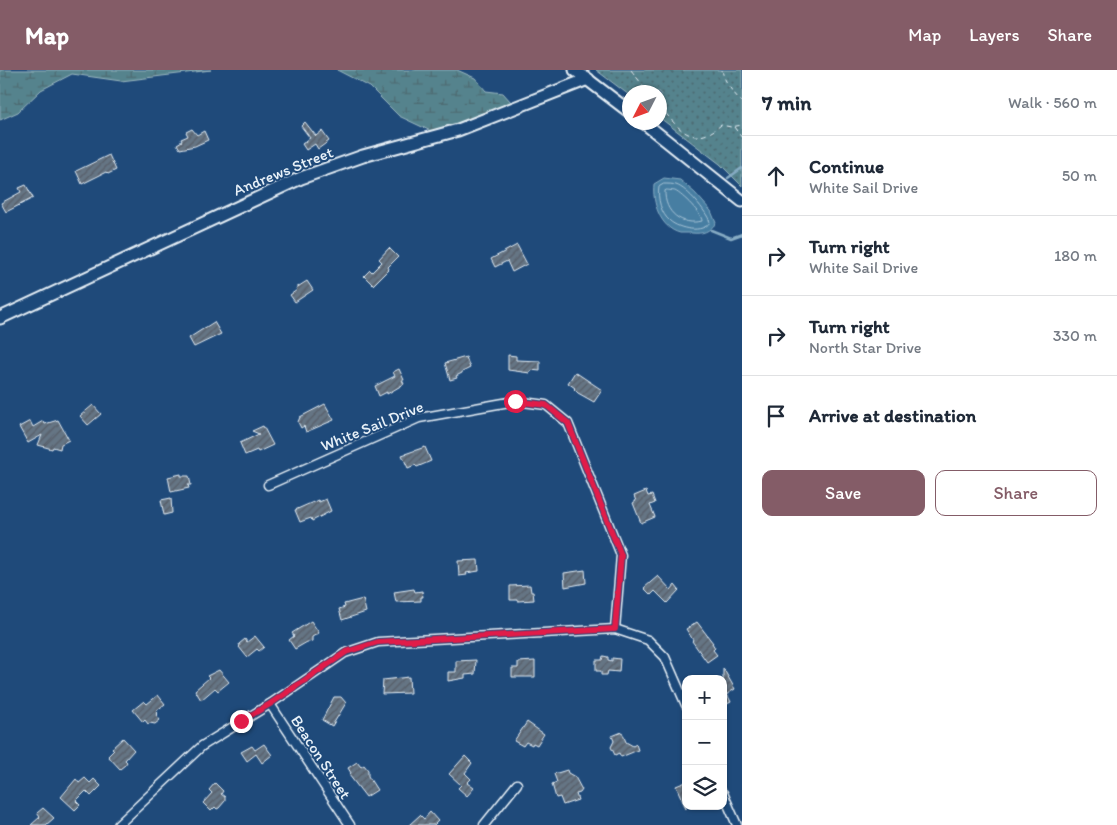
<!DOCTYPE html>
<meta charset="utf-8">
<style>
body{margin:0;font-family:Itim,sans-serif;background:#f2f2f3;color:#1f2937}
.controls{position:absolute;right:15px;bottom:15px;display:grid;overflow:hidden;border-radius:10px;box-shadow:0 1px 4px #0004}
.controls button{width:45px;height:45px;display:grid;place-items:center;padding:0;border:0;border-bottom:1px solid #e0e1e3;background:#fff;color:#1f2937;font:25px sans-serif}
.compass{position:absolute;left:622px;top:15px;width:45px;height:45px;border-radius:50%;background:#fff;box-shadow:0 1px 4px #0004;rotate:228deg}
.stop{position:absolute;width:15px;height:15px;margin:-11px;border:4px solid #e11d48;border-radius:50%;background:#fff}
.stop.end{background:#e11d48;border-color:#fff;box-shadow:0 1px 5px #0008}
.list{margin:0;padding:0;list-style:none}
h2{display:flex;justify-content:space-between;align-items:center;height:65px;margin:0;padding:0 20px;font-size:21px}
h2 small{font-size:16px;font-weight:400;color:#747a83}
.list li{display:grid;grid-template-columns:32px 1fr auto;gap:15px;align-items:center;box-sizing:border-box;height:80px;padding:0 20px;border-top:1px solid #e0e1e3}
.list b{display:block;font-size:19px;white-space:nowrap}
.list p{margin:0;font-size:16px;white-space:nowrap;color:#747a83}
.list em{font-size:16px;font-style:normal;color:#747a83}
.actions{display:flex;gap:10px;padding:15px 20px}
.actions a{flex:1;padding:11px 0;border:1px solid #845c67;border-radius:10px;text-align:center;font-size:18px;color:#845c67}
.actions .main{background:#845c67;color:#fff}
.icon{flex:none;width:28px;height:28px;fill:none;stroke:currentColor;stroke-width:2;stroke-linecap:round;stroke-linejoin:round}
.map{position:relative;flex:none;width:742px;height:755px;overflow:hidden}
header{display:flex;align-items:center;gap:30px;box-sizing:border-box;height:70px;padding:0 25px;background:#845c67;color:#fff}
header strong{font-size:24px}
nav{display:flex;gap:28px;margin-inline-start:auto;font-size:18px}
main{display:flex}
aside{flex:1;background:#fff}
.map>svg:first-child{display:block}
.wetland{fill:url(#wetland-marsh);stroke:#9ebac2}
.park{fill:url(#park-dots);stroke:#9ebac2}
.water{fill:#467ea2;stroke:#87acc4}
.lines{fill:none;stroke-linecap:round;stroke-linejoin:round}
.shore{stroke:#a7c3d6;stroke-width:1}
.stream{stroke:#87acc4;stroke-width:2.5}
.building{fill:url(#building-hatch);stroke:#e8f1f8}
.street-casing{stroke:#e8f1f8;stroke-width:11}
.secondary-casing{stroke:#e8f1f8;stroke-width:15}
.path{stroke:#e8f1f8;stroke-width:1;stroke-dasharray:5 4;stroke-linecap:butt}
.street{stroke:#1f4a7a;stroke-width:8}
.secondary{stroke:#1f4a7a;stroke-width:11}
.route{stroke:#e11d48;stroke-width:6}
.labels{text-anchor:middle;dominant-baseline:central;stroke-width:4;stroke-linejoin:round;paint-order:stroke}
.street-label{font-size:16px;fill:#e8f1f8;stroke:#1f4a7a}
</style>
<header>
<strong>Map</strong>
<nav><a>Map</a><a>Layers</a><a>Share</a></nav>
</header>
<main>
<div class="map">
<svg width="742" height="755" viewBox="0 0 742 755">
<defs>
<pattern id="wetland-marsh" width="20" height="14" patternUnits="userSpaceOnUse" patternTransform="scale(1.25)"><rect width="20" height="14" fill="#54838d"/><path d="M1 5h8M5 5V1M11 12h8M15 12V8" fill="none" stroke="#4e6b72"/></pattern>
<pattern id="park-dots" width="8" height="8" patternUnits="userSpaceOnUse" patternTransform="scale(1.25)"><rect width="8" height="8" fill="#54838d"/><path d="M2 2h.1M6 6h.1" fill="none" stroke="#4e6b72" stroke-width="1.8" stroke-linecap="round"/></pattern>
<pattern id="building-hatch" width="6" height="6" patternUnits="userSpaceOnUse" patternTransform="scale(1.25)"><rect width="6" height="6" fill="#657484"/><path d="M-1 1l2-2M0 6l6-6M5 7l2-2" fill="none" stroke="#565e67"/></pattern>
</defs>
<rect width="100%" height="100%" fill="#1f4a7a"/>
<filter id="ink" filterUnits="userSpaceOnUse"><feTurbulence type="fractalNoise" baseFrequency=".02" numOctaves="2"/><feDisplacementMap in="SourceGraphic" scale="10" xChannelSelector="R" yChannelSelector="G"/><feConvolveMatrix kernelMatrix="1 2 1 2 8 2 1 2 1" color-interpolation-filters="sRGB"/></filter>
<g filter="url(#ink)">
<g class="wetland">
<path d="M0,0H211L121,11L72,4L41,20L18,42L0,50Z"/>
<path d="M337,0H457L475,8L486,21L503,23L511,32L435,63L399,46L370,17Z"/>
</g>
<path class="park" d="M596,0H742V116L720,94L660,48V22H630L629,25Z"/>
<path class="water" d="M664,108L680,110L695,123L711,141L716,153C709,162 703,164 692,163C688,163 684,163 680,163C660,158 652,132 654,114Z"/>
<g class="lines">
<g class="shore">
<path d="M664,114C668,114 673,114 676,115C688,119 706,141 710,152C703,164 679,159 670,151C661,144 657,128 659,117Z"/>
<path d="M667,120C668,120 675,121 675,121C683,125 702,144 702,151C682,156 664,143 665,121Z"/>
</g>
<g class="stream">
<path d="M728,108L742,98"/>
<path d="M711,160L731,168L742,164"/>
</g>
</g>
<g class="building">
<path d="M305,52L316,66L322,61L329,71L318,79L315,74L306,80L302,74L310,68L301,56Z"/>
<path d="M192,59L197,65L204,61L208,70L195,76L180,79L177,74L182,71L181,69L188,66L186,62Z"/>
<path d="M109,85L116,100L108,104L106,102L82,114L76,101Z"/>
<path d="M26,115L33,128L6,142L1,133L21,122L19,118Z"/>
<path d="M517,175L527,194L512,202L507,191L495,197L491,189Z"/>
<path d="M389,178L398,187L388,197L389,199L373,215L364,206L370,200L372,202L382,192L379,189Z"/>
<path d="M307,211L313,220L295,232L290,225L297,220L296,218Z"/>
<path d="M214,252L221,264L194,277L189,268Z"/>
<path d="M508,285L516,286V290L540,291V301L531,300L530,303L508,300Z"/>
<path d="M466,287L470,298L462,302V303L456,306L457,308L450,310L445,293Z"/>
<path d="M399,299L404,310H402L404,314L387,324V322L379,326L375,316L395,306L393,302Z"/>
<path d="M575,302L602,320L594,332L578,323L574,319L575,318L568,313Z"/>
<path d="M325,334L334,350L306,362L304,356L301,358L298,352L300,347Z"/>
<path d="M93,335L101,344L88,355L80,346Z"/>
<path d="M58,350L69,370L61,374L60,379L53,377L52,379L38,375L42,365L28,373L19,357L30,351L33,357L43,351L45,354Z"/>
<path d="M263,356L273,375L258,382L257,380L245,385L240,373L259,364L252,361Z"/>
<path d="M425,377L431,391L417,397L415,395L408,398L402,385Z"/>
<path d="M181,404V406H189L191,415H188L189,418L171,422L168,407Z"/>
<path d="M646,421L648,426L652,425L655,433L650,435L655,447L641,453L633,433L636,431L634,426Z"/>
<path d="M171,428L172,443L164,445L161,430Z"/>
<path d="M326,429L331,441L312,451L311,448L300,452L295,440L318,430L319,432Z"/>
<path d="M478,490L479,501L466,503L467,505L459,506L458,491Z"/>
<path d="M585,500L586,513L565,517L564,503Z"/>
<path d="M658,506L671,520L675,515L679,520L667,533L655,521L651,525L644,518Z"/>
<path d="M530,515L531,522H533L534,530L518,531V530H510V516Z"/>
<path d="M414,519L415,522L422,521L423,527H421V531L396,532L394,522Z"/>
<path d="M363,529L366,542L342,550L339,539L345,537L344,534Z"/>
<path d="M311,551L319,563L312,567V571L309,572H307L295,579L289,570L294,566L292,563Z"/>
<path d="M697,552L713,573H712L715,578L713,580L717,585L707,592L692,571L693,570L686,559Z"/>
<path d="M255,566L264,577L259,581L257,579L247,587L239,577L240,576L239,574L245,569L247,572Z"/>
<path d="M603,586L608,587V590L612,591V588L620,589L619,602L608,601L607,605H601V601H596V590H602Z"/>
<path d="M476,590L475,604L465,605V608L448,611V602H456V591Z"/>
<path d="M535,591V607H512V598H518V592Z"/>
<path d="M723,598L735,619L727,624L731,632L723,636Z"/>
<path d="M219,600L229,612L218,621L215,618L201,630L195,620L209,608L207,606Z"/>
<path d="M409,607L410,623L382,624L383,610Z"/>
<path d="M158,625L165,634L156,641L158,643L156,645L160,650L155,654L150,653L148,654L145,650L143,652L133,640L144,631L147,634Z"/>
<path d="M334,627H341L346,633L332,656L322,650Z"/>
<path d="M527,652L544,664L537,675L533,673L532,675L526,672L523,676L514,671Z"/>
<path d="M622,662L626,672L633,676L636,674L638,680L621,687L619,683L615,685L611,677L614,671L612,666Z"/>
<path d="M123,668L134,680L125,690L127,692L125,695L120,699L108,686L114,680L112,678Z"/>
<path d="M264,674L272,685L262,693L256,684L247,691L241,682L252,676L255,680Z"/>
<path d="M465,686L472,693L465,703L471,709L467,713L474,718L467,726L458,718L461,715L449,704Z"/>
<path d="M357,692L361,697L364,695L368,700V706L377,720L366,727L349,705L351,703L348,698Z"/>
<path d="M567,700L568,703L575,707L582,720L580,723L576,724L578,730L563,735L560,727L556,728L552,714L557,712L554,704Z"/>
<path d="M85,708L90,713L94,709L101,716L91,726L86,721L76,731L80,735L75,740L61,727L76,709L79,713Z"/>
<path d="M686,712V739L676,716Z"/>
<path d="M215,713L223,721L221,724L225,727V731L219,738L217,739L215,737L211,741L203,733L212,723L209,720Z"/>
<path d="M43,738L54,748L46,755H31L40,747L37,743Z"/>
<path d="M430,742L438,751L434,755H409L420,745L424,749Z"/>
</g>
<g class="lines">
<g class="street-casing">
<g id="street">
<path d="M268,415L419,348L515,331L546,335L568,353L621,485L615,559"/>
<path d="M270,634L350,755"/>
<path d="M723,723L737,755"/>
<path d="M118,755L202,676L270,634L345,583L378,572L615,559L648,570L665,587L686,635"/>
<path d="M484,755L517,714"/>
</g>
</g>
<g class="secondary-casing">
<g id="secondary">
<path d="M575,0L630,42"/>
<path d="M643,52L742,131"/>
<path d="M0,248L301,108L363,86L458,60L588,9"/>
</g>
</g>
<g class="path">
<path d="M631,0L648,22"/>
<path d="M722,0C724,12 734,24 742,32"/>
<path d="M660,36C679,60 693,79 721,55L731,57L742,55"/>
<path d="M734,57L742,68"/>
</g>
<use href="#street" class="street"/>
<use href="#secondary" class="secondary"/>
</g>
</g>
<g class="lines" filter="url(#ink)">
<path class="route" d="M241,651L270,634L346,582L378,572L615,559L621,485L568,353L546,335L515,331"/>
</g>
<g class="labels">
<g class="street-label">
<text transform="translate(283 101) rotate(-22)">Andrews Street</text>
<text transform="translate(372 356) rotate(-22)">White Sail Drive</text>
<text transform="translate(321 687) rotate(57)">Beacon Street</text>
</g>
</g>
</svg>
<div class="controls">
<button>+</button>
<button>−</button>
<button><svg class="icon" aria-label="layers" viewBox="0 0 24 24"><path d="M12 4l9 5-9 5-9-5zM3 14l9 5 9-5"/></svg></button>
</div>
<svg class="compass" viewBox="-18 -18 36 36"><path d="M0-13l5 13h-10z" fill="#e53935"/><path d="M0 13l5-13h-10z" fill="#747a83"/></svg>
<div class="stop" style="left:515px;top:331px"></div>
<div class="stop end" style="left:241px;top:651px"></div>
</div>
<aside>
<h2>7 min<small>Walk · 560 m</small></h2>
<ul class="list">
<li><svg class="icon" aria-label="ahead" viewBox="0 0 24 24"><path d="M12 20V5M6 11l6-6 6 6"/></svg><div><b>Continue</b><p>White Sail Drive</p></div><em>50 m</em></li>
<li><svg class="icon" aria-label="right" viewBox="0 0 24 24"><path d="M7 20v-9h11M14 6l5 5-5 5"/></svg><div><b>Turn right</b><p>White Sail Drive</p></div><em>180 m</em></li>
<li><svg class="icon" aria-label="right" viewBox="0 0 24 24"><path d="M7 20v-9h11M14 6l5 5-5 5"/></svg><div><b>Turn right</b><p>North Star Drive</p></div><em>330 m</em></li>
<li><svg class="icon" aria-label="arrive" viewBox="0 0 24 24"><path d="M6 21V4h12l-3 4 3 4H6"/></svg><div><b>Arrive at destination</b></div></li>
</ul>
<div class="actions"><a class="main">Save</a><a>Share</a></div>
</aside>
</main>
